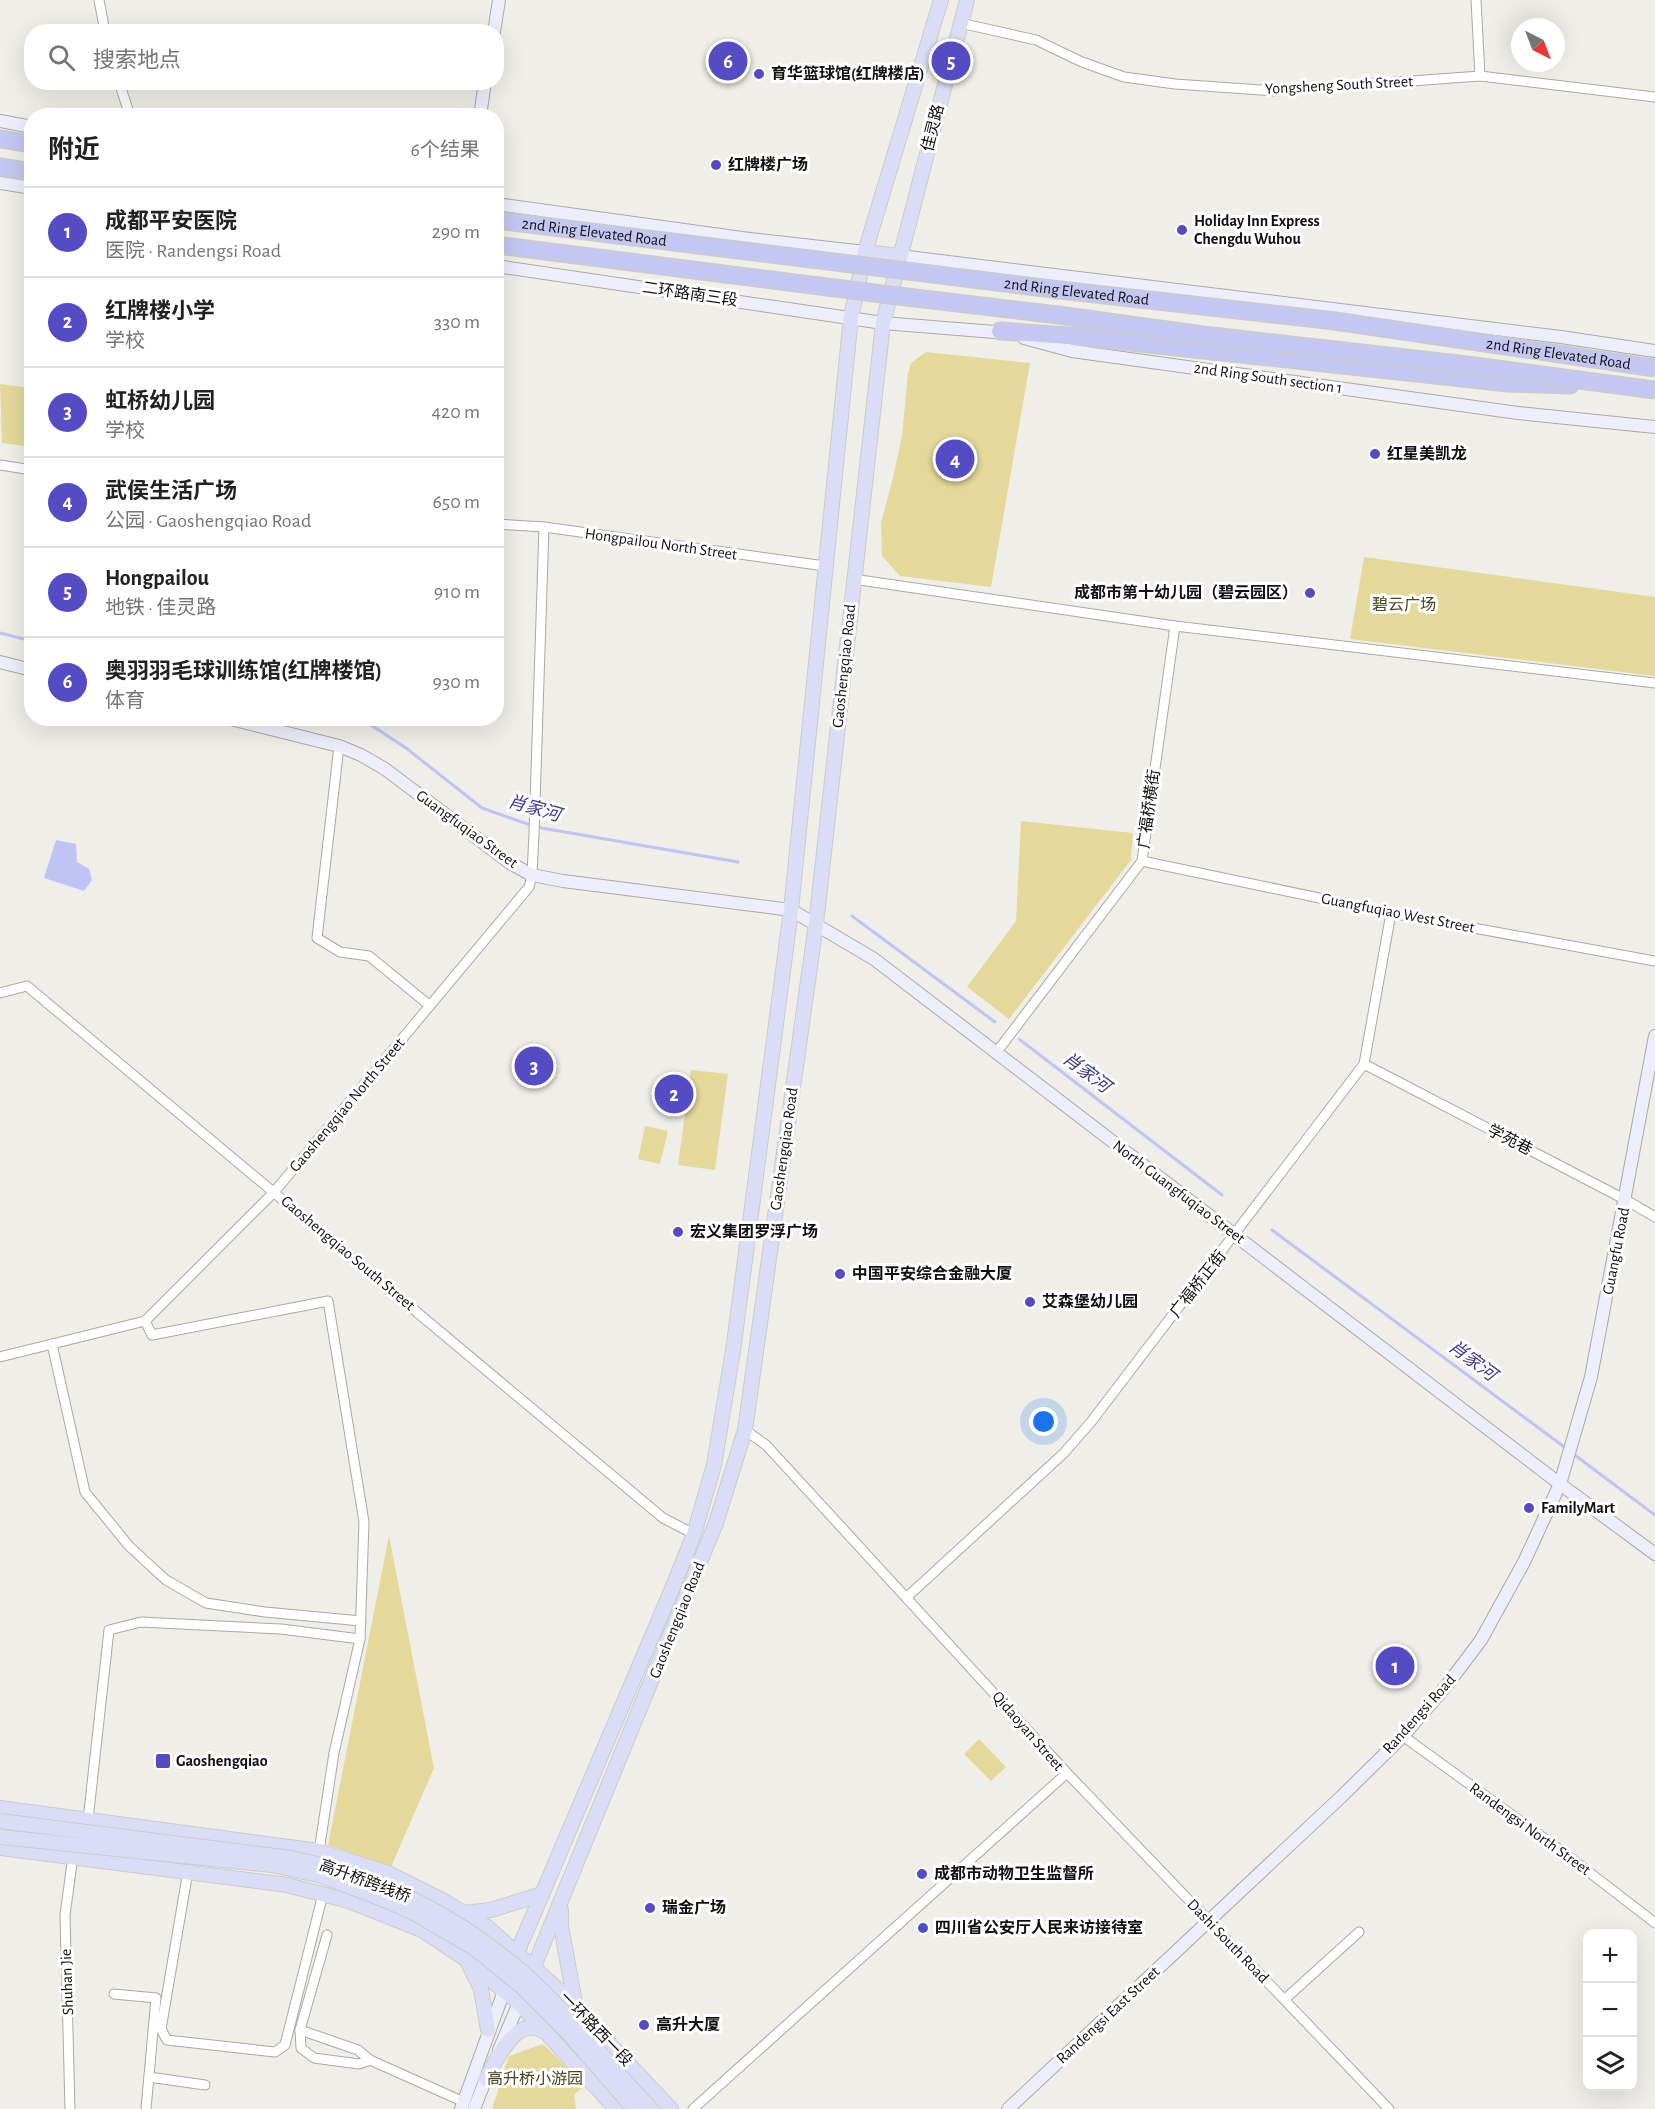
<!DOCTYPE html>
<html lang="zh">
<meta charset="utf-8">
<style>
body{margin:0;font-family:"Alegreya Sans","Noto Sans SC",sans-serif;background:#f2f2f2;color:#222}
.controls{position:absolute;right:18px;bottom:18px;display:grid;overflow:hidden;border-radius:12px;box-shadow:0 6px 24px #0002}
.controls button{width:54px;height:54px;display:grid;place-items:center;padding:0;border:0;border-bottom:2px solid #e0e0e0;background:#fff;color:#222;font:30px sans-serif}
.compass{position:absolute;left:1511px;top:18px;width:54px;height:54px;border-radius:50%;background:#fff;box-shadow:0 6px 24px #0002;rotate:138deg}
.you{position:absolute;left:1044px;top:1422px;width:21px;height:21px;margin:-15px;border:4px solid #fff;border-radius:50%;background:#1a73e8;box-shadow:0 0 0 9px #1a73e833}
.badge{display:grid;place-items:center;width:39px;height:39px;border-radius:50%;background:#554bc3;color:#fff;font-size:20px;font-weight:700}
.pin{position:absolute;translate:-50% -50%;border:3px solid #fff;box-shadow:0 2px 6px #0006}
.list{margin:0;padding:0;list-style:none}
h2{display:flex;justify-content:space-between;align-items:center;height:78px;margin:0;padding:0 24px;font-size:26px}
h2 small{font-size:20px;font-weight:400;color:#767676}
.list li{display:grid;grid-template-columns:39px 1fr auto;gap:18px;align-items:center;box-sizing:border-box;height:90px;padding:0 24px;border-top:2px solid #e0e0e0}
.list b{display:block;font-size:22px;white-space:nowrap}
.list p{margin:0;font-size:20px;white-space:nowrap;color:#767676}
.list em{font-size:20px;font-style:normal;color:#767676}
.icon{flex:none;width:33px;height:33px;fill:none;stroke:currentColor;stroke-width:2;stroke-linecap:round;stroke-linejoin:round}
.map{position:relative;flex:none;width:1655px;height:2109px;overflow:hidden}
.search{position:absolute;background:#fff;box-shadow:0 6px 24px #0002;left:24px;top:24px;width:480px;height:66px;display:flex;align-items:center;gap:15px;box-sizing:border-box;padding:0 21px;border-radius:24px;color:#767676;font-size:22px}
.panel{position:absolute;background:#fff;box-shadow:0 6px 24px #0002;left:24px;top:108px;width:480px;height:618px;border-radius:24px}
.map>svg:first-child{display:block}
.green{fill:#e4d99b}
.water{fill:#c0c4f5}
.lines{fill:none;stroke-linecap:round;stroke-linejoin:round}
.stream{stroke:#c0c4f5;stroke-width:3}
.street-casing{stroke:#aaa9a3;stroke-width:11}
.secondary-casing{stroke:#aaa9a3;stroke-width:14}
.primary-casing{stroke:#cbcbca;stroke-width:16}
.highway-casing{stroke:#cbcbca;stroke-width:19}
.street{stroke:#fff;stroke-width:9}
.secondary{stroke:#edeefb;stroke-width:12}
.primary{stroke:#dbddf7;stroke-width:14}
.highway{stroke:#c3c7f2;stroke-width:16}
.primary-bridge-casing{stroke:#cbcbca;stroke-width:16;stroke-linecap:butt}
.highway-bridge-casing{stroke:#cbcbca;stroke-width:19;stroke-linecap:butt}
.primary-bridge{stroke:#dbddf7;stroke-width:14}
.highway-bridge{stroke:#c3c7f2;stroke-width:16}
.poi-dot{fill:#554bc3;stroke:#fff;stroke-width:2}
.labels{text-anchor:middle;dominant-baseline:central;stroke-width:6;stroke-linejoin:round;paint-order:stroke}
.poi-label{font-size:16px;font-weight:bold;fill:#12110f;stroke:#fff;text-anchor:start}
.street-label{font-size:16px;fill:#12110f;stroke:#fff}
.park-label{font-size:16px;fill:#4b451e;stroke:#fff}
.water-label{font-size:18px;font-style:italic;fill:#3e3891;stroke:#fff}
</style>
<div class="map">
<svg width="1655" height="2109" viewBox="0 0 1655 2109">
<rect width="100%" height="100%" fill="#efeee8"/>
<g class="green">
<path d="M926,352L1030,363L991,587L900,576L882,556L881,523L892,482L902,436L908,373L911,363Z"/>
<path d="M0,384L31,388V447L2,443Z"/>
<path d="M1364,557L1655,597V676L1350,639Z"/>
<path d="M1021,821L1133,833L1131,860L1009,1019L967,987L1016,921Z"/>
<path d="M691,1070L728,1074L715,1170L678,1165Z"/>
<path d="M645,1126L668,1131L660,1164L638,1159Z"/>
<path d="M389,1536L434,1768L391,1867L328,1845Z"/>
<path d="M979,1739L1006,1767L991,1781L964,1754Z"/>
<path d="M543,2044L585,2085L574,2095L576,2109H492L509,2056Z"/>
</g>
<path class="water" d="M56,840L76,844L77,862L89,869L92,880L84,891L44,878Z"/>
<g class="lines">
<g class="stream">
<path d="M0,633L32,641"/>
<path d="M350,718L371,725L406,748L482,808L536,827L738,862"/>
<path d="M852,916L995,1022"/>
<path d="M1019,1039L1222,1195"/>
<path d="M1272,1230L1567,1449"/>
<path d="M1572,1453L1655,1515"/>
</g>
<g class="street-casing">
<g id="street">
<path d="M99,0L105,32"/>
<path d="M1476,0L1480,76"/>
<path d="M960,23L1036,40L1082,62L1124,77L1175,84L1274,91L1480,76L1655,97"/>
<path d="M119,82L130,116"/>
<path d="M0,465L32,470"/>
<path d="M496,524L544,527L825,566"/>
<path d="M853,579L1175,626L1655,683"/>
<path d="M339,746L317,938L340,952L369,956L429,1005"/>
<path d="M1142,861L1391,913L1655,961"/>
<path d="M0,993L27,986L663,1518L694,1534"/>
<path d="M996,1053L1142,861L1175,626"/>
<path d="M1364,1064L1626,1200L1655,1217"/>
<path d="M145,1321L152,1335L328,1301L364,1522L360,1639L334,1753L319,1851"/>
<path d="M52,1344L85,1492L129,1546L166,1580L206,1603L265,1612L361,1621"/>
<path d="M0,1357L145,1321L275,1191L529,887L532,875L534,833L544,527"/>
<path d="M907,1597L1064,1453L1091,1422L1364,1064L1391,913"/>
<path d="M1403,1736L1563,1852L1655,1923"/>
<path d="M1067,1773L1389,2109"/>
<path d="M88,1820L109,1630L141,1622L281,1629L360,1639"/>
<path d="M188,1871L161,2029L167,2040L275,2052L285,2045L323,1894"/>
<path d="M327,1935L300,2030L301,2048L314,2058L359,2064L370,2060L464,2102"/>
<path d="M114,1994L156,1998L146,2109"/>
<path d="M1285,1999L1359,1932"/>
<path d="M300,2030L358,2050L370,2060"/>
<path d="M149,2077L205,2085"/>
<path d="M70,2109L65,1915L73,1856"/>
<path d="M693,2109L1067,1773L766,1445L745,1430"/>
</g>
</g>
<g class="secondary-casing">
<g id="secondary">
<path d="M494,32L499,0"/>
<path d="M480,116L485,82"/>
<path d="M0,121L32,127"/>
<path d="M0,183L32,188"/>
<path d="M496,204L742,238L865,252"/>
<path d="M900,256L1561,337L1655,351"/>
<path d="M496,266L883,323L1007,333"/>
<path d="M1024,338L1072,351L1518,413L1655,427"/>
<path d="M0,662L32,670"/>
<path d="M227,718L339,746L361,755L385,769L510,863L532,875L563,881L791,910L874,959L1560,1484L1655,1554"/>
<path d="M499,2050L519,2003"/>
<path d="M461,2109L504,1991"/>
<path d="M474,2109L489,2071"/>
<path d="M1008,2109L1341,1797L1403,1736L1447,1685L1481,1640L1524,1562L1560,1484L1591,1377L1655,1036"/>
</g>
</g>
<g class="primary-casing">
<g id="primary">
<path d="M865,252L900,256"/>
<path d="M0,1808L319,1851L388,1873L444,1901L486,1926L561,1992L671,2109"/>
<path d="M0,1848L287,1885L349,1901L422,1930L464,1958L519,2003L616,2109"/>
<path d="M561,1910V1926L576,2008"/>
<path d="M463,1913L491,1910L542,1894"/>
<path d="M469,1965L481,1989L488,2030"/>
<path d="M504,1991L517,1953L672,1589L694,1534L714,1465L733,1351L791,910L851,317L865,252L941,0"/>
<path d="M519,2003L716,1523L745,1430L816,924L883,323L967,0"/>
<path d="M486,2079C494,2064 510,2030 528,2028C535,2027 541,2030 547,2032"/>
</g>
</g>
<g class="highway-casing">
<g id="highway">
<path d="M0,139L32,144"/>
<path d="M0,167L32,172"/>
<path d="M1000,331L1083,337L1508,383L1570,385"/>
</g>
</g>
<use href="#street" class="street"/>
<use href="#secondary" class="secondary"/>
<use href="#primary" class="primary"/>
<use href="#highway" class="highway"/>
<g class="primary-bridge-casing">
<g id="primary-bridge">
<path d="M0,1821L291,1858C381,1877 456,1914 526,1975C571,2016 609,2065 651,2109"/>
<path d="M0,1837L272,1865L322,1876L387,1901L412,1912L474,1948L521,1986L568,2033L634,2109"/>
</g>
</g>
<g class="highway-bridge-casing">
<g id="highway-bridge">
<path id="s1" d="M496,220L1060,290L1335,321L1655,368"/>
<path d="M496,245L890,295L1058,315L1203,335L1467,365L1655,390"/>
</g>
</g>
<use href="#primary-bridge" class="primary-bridge"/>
<use href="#highway-bridge" class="highway-bridge"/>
</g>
<g class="poi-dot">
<circle cx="759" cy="74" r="6"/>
<circle cx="716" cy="165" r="6"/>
<circle cx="1182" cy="230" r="6"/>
<circle cx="1375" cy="454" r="6"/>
<circle cx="1310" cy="593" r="6"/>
<circle cx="678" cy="1232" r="6"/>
<circle cx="840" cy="1274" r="6"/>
<circle cx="1030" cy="1302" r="6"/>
<circle cx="1529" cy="1508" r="6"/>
<rect x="155" y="1753" width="16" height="16" rx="3"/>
<circle cx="922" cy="1874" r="6"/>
<circle cx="650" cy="1908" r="6"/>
<circle cx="923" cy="1928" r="6"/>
<circle cx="644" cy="2025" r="6"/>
</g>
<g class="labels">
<g class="poi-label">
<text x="771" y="74">育华篮球馆(红牌楼店)</text>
<text x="728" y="165">红牌楼广场</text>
<text x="1194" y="221">Holiday Inn Express<tspan x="1194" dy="18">Chengdu Wuhou</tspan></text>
<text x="1387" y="454">红星美凯龙</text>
<text x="1298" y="593" text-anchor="end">成都市第十幼儿园（碧云园区）</text>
<text x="690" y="1232">宏义集团罗浮广场</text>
<text x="852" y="1274">中国平安综合金融大厦</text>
<text x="1042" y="1302">艾森堡幼儿园</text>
<text x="1541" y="1508">FamilyMart</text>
<text x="176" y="1761">Gaoshengqiao</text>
<text x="934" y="1874">成都市动物卫生监督所</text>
<text x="662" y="1908">瑞金广场</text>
<text x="935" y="1928">四川省公安厅人民来访接待室</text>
<text x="656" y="2025">高升大厦</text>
</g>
<g class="street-label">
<text transform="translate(1339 85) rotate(-3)">Yongsheng South Street</text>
<text transform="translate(933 128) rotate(-76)">佳灵路</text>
<text stroke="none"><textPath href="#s1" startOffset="99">2nd Ring Elevated Road</textPath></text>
<text stroke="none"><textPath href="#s1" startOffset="585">2nd Ring Elevated Road</textPath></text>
<text transform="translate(690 294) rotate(8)">二环路南三段</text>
<text stroke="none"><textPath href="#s1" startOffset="1071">2nd Ring Elevated Road</textPath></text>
<text transform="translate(1268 378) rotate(8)">2nd Ring South section 1</text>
<text transform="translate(661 544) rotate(8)">Hongpailou North Street</text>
<text transform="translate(844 666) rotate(-84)">Gaoshengqiao Road</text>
<text transform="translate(1149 809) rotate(-82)">广福桥横街</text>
<text transform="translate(467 829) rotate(36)">Guangfuqiao Street</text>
<text transform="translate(1398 913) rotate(11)">Guangfuqiao West Street</text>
<text transform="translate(347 1105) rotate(-50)">Gaoshengqiao North Street</text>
<text transform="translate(1510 1140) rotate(27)">学苑巷</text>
<text transform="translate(784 1149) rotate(-82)">Gaoshengqiao Road</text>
<text transform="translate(1179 1192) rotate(37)">North Guangfuqiao Street</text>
<text transform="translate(1616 1251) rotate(-79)">Guangfu Road</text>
<text transform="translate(348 1253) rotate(40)">Gaoshengqiao South Street</text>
<text transform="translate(1198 1284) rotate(-52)">广福桥正街</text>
<text transform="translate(677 1620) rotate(-68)">Gaoshengqiao Road</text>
<text transform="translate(1419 1714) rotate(-48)">Randengsi Road</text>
<text transform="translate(1028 1731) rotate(49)">Qidaoyan Street</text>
<text transform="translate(1530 1829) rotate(36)">Randengsi North Street</text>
<text transform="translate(365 1881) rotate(20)">高升桥跨线桥</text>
<text transform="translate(1228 1941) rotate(46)">Dashi South Road</text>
<text transform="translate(67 1982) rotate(-92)">Shuhan Jie</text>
<text transform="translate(1108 2015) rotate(-43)">Randengsi East Street</text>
<text transform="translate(596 2029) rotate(46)">一环路西一段</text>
</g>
<g class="park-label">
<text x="1404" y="605">碧云广场</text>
<text x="535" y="2079">高升桥小游园</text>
</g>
<g class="water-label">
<text transform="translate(534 809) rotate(16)">肖家河</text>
<text transform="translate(1086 1073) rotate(37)">肖家河</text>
<text transform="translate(1472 1361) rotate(37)">肖家河</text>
</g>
</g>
</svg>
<div class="controls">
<button>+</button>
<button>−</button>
<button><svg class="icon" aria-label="layers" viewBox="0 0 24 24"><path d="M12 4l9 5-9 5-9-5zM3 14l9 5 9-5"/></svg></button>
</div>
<svg class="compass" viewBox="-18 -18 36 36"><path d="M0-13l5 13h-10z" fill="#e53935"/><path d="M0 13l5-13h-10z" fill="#767676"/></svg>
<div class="you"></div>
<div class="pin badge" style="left:1395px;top:1666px">1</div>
<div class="pin badge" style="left:674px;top:1094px">2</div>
<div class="pin badge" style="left:534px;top:1066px">3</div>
<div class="pin badge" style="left:955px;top:459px">4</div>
<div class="pin badge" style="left:951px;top:61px">5</div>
<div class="pin badge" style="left:728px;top:61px">6</div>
<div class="search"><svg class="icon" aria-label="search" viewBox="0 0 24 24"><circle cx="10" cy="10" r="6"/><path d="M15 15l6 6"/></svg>搜索地点</div>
<section class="panel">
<h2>附近<small>6个结果</small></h2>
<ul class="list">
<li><span class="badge">1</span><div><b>成都平安医院</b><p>医院 · Randengsi Road</p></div><em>290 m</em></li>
<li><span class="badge">2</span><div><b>红牌楼小学</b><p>学校</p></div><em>330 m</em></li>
<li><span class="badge">3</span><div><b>虹桥幼儿园</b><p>学校</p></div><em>420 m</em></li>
<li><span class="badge">4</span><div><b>武侯生活广场</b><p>公园 · Gaoshengqiao Road</p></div><em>650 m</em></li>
<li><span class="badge">5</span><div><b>Hongpailou</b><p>地铁 · 佳灵路</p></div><em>910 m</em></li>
<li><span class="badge">6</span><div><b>奥羽羽毛球训练馆(红牌楼馆)</b><p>体育</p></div><em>930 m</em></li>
</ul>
</section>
</div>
